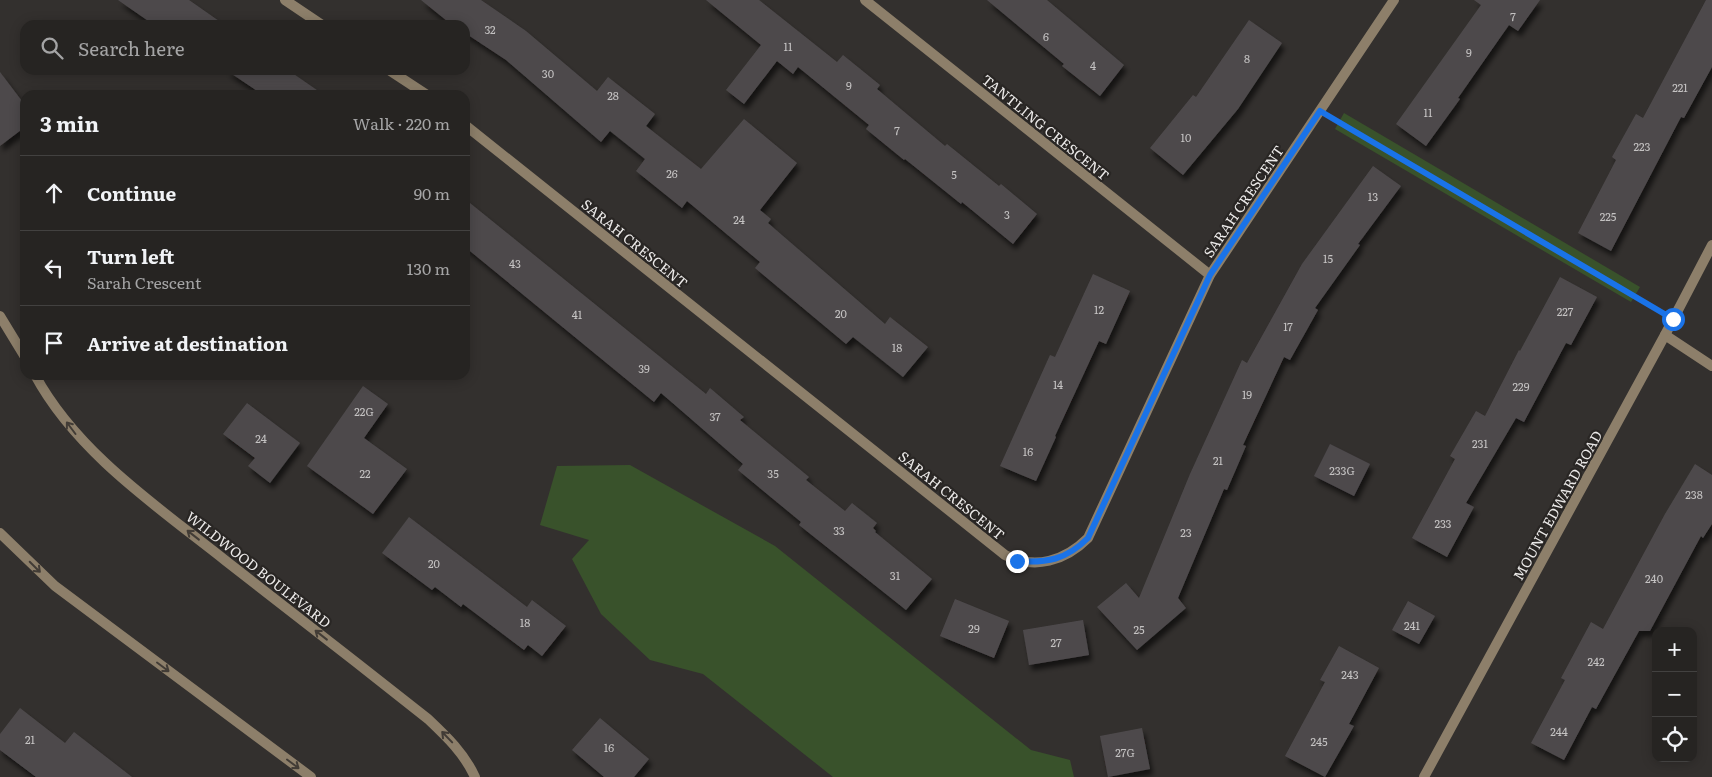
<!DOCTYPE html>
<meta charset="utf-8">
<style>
body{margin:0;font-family:Literata,serif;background:#32302f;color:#f1f3f6}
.controls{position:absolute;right:15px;bottom:15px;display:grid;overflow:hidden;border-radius:10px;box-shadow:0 2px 12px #0003}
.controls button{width:45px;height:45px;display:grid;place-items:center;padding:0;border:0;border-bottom:1px solid #424140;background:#262422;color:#f1f3f6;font:25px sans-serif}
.stop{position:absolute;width:15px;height:15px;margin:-11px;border:4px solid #1a73e8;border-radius:50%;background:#fff}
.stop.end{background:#1a73e8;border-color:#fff;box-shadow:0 1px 5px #0008}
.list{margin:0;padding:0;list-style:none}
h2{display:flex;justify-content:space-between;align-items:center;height:65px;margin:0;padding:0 20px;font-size:21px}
h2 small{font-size:16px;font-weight:400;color:#a4a4a5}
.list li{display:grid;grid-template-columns:32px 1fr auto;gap:15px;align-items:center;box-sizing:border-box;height:75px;padding:0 20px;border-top:1px solid #424140}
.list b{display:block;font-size:19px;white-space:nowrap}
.list p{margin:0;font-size:16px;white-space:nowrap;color:#a4a4a5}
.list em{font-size:16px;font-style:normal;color:#a4a4a5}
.icon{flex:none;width:28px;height:28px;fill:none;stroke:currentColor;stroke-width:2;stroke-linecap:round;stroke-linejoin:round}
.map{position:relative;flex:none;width:1712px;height:777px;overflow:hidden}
.search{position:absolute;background:#262422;box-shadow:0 2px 12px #0003;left:20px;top:20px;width:450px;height:55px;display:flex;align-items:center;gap:12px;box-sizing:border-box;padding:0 18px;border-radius:15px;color:#a4a4a5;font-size:19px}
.panel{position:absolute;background:#262422;box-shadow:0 2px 12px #0003;left:20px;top:90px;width:450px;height:290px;border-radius:15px}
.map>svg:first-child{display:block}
.green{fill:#39522b}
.building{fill:#4e4a4c;filter:url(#shadow)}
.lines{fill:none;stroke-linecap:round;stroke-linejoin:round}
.path{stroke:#7b7977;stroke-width:3;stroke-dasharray:4 4;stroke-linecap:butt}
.minor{stroke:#8d7f6a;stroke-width:10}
.tertiary{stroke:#8d7f6a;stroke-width:10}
.oneway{stroke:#423c36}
.route{stroke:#1a73e8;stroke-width:6}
.labels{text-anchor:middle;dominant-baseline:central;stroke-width:4.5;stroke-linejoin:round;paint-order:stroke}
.number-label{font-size:11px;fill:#c4c2c2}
.street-label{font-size:14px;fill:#eceae9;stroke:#292624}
</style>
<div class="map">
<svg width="1712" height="777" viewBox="0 0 1712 777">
<defs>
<filter id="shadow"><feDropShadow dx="3" dy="5.5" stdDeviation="2.5" flood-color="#0009"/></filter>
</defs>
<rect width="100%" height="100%" fill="#33302e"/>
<g class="green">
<path d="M1344,113L1640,287L1631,302L1335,129Z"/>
<path d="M630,465L775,546L1031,750L1070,760L1074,777H833L703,674L650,660L601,614L572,559L589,540L540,525L557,466Z"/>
</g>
<g class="building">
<path d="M118,0H189L219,21L217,25H154Z"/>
<path d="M421,0H481L526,31L597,91L608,77L655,114L646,126L701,169L744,119L797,163L760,210L771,219L768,223L885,324L890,317L928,347L903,377L853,337L846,344L755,268L760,262L687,201L682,208L636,171L645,159L610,131L601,142L506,60L465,33V25H452Z"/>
<path d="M706,0H759L837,62L843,55L880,85L877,89L945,146L947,144L999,186L1001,184L1037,214L1013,244L962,202L961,204L905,159L904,160L866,129L869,125L798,67L793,74L777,61L744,104L726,90L761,45Z"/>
<path d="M987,0H1047L1124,65L1100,96L1062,66L1064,64Z"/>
<path d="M1474,0H1540L1518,31L1509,25L1458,98L1460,99L1426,146L1396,124L1481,5Z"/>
<path d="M1706,0H1712V67L1684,118L1681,117L1611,251L1578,233L1616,160L1612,157L1636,114L1643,118Z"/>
<path d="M1249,20L1282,43L1238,109L1183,175L1150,148L1193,95L1196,97Z"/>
<path d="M226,70H288L324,95H263Z"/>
<path d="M0,72L25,105V127L0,146Z"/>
<path d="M1373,166L1401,186L1358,244L1360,245L1315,308L1318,310L1290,360L1284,357L1243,445L1246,446L1227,490L1224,489L1178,598L1186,608L1137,650L1097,607L1126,583L1139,598L1190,474L1242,360L1247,363L1302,264Z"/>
<path d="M465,199L706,394L710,388L744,417L740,420L809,477L806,480L845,511L852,503L877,523L873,528L876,531L875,532L932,579L906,610L799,525L801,522L738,470L743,464L661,393L654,402L465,247Z"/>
<path d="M1093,274L1130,291L1106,344L1099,341L1055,436L1056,437L1036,481L1000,466L1050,355L1055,357Z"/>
<path d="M1560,277L1597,297L1571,345L1566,343L1524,422L1516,418L1466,503L1474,507L1447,557L1412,538L1455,459L1450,456L1476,411L1485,416L1519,350L1520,351Z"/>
<path d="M363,386L388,404L364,438L407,469L373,514L307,466Z"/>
<path d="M247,403L300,443L270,483L248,466L255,458L223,434Z"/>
<path d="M1330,444L1370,464L1354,496L1314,476Z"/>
<path d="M1695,464L1712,475V524L1703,538L1701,536L1650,631H1639L1596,709L1592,707L1564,760L1531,743L1565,680L1561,678L1591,622L1603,629L1665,514Z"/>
<path d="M409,517L527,607L532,600L566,626L542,656L528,645L524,650L463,604L461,607L435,587L432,590L382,553Z"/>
<path d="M955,599L1009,621L994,658L940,636Z"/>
<path d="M1408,601L1435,616L1419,644L1392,630Z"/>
<path d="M1083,620L1089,655L1029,665L1023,630Z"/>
<path d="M1339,646L1379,668L1349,724L1354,726L1325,777L1285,756L1325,682L1320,680Z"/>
<path d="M20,708L65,743L74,732L132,777H36L0,750V734Z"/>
<path d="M600,718L649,759L634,777H604L572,750Z"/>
<path d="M1142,728L1150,769L1108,777L1100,736Z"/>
</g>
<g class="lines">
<path class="path" d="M1337,121L1655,308"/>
<g class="minor">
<path d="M285,0L322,25"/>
<path d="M865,0L1210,275"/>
<path d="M389,70L427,95"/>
<path d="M465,125L1005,555C1035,570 1065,561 1088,538L1210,275L1394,0"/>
<path d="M0,316L25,357"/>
<path d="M1665,335L1712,366"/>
<path d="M35,375C77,453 158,507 226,561C293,613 361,666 428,719C447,737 464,753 475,777"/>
<path d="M0,533L55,586L311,777"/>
</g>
<path class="tertiary" d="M1424,777L1665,335L1712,245"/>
</g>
<defs><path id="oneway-shaft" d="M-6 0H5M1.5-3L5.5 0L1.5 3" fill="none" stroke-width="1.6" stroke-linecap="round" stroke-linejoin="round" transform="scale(1.25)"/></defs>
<g class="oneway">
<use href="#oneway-shaft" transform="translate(71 428) rotate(-127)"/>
<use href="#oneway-shaft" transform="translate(193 535) rotate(-142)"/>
<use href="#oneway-shaft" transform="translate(35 567) rotate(45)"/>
<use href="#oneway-shaft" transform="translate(321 635) rotate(-142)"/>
<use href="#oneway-shaft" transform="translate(163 667) rotate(37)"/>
<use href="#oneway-shaft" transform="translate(447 737) rotate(-134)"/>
<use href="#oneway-shaft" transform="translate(293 764) rotate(37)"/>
</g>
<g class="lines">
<path class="route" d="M1017,561C1047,563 1066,560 1088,538L1210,275L1320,111L1673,319"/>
</g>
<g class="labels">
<g class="number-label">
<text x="1513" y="16">7</text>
<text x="490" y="29">32</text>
<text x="1046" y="36">6</text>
<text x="788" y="46">11</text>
<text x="1469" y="52">9</text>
<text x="1247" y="58">8</text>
<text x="1093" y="65">4</text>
<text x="548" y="73">30</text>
<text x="849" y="85">9</text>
<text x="1680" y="87">221</text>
<text x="613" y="95">28</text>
<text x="1428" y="112">11</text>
<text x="897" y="130">7</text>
<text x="1186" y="137">10</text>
<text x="1642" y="146">223</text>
<text x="672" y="173">26</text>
<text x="954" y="174">5</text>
<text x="1373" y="196">13</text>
<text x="1007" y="214">3</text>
<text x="1608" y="216">225</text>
<text x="739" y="219">24</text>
<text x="1328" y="258">15</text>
<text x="515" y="263">43</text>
<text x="1099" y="309">12</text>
<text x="1565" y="311">227</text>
<text x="841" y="313">20</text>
<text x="577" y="314">41</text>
<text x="1288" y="326">17</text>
<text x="897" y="347">18</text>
<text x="644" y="368">39</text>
<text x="1058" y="384">14</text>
<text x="1521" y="386">229</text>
<text x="1247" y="394">19</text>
<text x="364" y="411">22G</text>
<text x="715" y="416">37</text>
<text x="261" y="438">24</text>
<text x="1480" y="443">231</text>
<text x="1028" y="451">16</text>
<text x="1218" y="460">21</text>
<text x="1342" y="470">233G</text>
<text x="365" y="473">22</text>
<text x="773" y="473">35</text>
<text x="1694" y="494">238</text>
<text x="1443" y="523">233</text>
<text x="839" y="530">33</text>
<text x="1186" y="532">23</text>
<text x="434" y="563">20</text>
<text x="895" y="575">31</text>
<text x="1654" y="578">240</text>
<text x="525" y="622">18</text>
<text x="1412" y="625">241</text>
<text x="974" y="628">29</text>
<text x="1139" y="629">25</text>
<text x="1056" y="642">27</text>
<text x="1596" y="661">242</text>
<text x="1350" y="674">243</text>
<text x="1559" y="731">244</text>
<text x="30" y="739">21</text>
<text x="1319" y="741">245</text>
<text x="609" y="747">16</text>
<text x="1125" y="752">27G</text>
</g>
<g class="street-label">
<text transform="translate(1046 127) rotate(39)">TANTLING CRESCENT</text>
<text transform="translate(1243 201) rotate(-56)">SARAH CRESCENT</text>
<text transform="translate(635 243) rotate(39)">SARAH CRESCENT</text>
<text transform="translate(952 495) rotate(39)">SARAH CRESCENT</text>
<text transform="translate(1557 505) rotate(-61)">MOUNT EDWARD ROAD</text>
<text transform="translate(259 569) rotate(38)">WILDWOOD BOULEVARD</text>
</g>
</g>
</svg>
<div class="controls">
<button>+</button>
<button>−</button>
<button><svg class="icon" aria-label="locate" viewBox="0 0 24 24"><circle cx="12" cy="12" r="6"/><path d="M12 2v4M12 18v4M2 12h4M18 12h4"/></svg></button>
</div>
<div class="stop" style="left:1673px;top:319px"></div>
<div class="stop end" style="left:1017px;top:561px"></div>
<div class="search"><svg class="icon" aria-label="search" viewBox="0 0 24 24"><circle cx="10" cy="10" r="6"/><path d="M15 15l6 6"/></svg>Search here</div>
<section class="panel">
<h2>3 min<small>Walk · 220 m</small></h2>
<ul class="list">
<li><svg class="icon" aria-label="ahead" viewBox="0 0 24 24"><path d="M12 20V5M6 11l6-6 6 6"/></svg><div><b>Continue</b></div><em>90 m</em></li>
<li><svg class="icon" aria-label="left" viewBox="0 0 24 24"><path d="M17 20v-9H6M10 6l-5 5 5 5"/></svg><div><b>Turn left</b><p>Sarah Crescent</p></div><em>130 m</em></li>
<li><svg class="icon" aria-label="arrive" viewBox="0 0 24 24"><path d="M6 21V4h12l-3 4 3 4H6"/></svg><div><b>Arrive at destination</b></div></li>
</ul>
</section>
</div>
